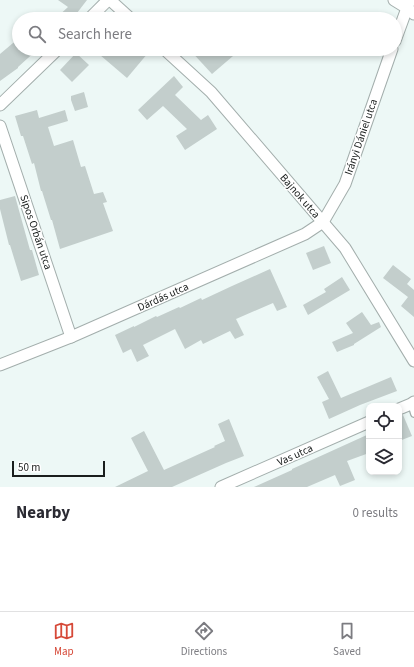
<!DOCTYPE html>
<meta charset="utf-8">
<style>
body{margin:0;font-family:"Source Sans 3",sans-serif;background:#f7f7f7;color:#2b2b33}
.controls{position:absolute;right:12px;bottom:12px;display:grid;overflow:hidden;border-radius:8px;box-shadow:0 2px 6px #0003}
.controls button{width:36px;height:36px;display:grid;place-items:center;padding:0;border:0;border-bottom:1px solid #e1e1e2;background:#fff;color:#2b2b33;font:20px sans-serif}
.scale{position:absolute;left:12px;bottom:10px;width:93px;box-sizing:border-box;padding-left:4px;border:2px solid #1a1e1d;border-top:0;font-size:11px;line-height:14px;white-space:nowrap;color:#1a1e1d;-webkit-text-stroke:3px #fff;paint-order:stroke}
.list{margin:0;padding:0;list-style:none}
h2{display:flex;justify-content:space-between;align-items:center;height:52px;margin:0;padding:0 16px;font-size:17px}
h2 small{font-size:13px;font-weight:400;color:#7c7c81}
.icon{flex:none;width:22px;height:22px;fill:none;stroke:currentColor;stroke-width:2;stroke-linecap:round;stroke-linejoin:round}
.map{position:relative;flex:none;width:414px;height:487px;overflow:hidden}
.search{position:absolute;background:#fff;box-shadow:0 2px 6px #0003;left:12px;right:12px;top:12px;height:44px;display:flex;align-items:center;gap:10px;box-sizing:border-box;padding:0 14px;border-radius:22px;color:#7c7c81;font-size:15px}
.sheet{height:124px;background:#fff}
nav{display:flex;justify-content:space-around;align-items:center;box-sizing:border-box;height:56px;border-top:1px solid #e1e1e2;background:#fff;font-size:11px;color:#7c7c81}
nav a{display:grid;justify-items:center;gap:2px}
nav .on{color:#d64938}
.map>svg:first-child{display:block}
.building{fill:#c3cecc}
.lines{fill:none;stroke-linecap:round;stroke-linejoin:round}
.service-casing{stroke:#a3aeac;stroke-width:8}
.minor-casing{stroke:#a3aeac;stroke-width:13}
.service{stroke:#fff;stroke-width:5.5}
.minor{stroke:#fff;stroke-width:11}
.labels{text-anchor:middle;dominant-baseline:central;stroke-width:3;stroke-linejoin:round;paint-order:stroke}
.street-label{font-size:11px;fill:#1a1e1d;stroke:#fff}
</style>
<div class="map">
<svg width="414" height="487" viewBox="0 0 414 487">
<rect width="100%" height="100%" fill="#edf8f6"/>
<g class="building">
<path d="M58,0H87L77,13H76L70,19H55L68,7Z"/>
<path d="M19,38V49H38L18,67V68L0,81V54Z"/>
<path d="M93,49H142L148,53L127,78Z"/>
<path d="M189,49H226L233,56L212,74Z"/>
<path d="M76,53L89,65L72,82L60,70Z"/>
<path d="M174,76L183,87L175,95L201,120L208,115L217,129L185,150L176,136L187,129L163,106L147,120L138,110Z"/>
<path d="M84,92L88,107L75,111L71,100V96Z"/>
<path d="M37,110L39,118L65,110L68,121L48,127L54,146L73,140L81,167L85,166L94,194L103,192L107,202L103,203L113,231L60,249L52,220H51L42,191H41L34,163L32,164L23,136H21L15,116Z"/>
<path d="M15,196L30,250H32L39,275L21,281L10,245H9L0,209V200Z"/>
<path d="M324,246L331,263L313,270L306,253Z"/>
<path d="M393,265L411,279L407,284L414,290V317L401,306L408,297L383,278Z"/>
<path d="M270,269L287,307L277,311L273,303L236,319L244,335L235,339L230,331L203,344L201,340L185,349L175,329L143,345L149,356L137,362L131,349L123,353L115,335L134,326V327L156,316L157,317L179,307L180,308L201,298L202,300L232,286Z"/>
<path d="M342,277L350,290L308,315L303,305L326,292L324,289Z"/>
<path d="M362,312L371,325L379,322L381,327L354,344V345L337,352L332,342L353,333L346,323Z"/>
<path d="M328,371L341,398L391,377L397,391L360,405L329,419L322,402L329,399L317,377Z"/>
<path d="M403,415L412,436L399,441V416Z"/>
<path d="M229,419L244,456L226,463L172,487H115L148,471L131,438L144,431L164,470L215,447L214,446L225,441L218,424Z"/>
<path d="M369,434V453L347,461L355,480L340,486L335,475L307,487H254L292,470V469Z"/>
</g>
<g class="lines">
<g class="service-casing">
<path id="service" d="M411,404L414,414"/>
</g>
<g class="minor-casing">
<g id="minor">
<path d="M110,0L131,19"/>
<path d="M394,0L407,8L414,14"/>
<path d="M89,19L108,0"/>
<path d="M395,41L410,0"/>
<path d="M164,49L211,92L345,248L414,361"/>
<path d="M0,105L58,49"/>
<path d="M0,126L71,337"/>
<path d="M0,365L71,337L305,234L323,222L345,184L392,49"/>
<path d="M399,409L411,404L414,402"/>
<path d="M221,487L369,422"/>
</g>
</g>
<use href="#service" class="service"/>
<use href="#minor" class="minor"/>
</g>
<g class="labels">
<g class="street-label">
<text transform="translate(361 137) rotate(-71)">Irányi Dániel utca</text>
<text transform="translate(300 196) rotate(49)">Bajnok utca</text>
<text transform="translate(36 232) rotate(71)">Sipos Orbán utca</text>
<text transform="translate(163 297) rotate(-24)">Dárdás utca</text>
<text transform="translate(295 455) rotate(-24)">Vas utca</text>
</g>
</g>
</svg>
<div class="controls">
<button><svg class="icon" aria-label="locate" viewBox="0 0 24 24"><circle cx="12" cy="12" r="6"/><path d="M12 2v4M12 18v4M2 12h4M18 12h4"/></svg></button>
<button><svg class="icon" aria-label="layers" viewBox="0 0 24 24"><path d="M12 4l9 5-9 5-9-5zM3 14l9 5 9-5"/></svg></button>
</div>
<div class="scale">50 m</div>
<div class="search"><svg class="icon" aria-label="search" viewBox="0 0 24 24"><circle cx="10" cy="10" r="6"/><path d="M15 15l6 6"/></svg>Search here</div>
</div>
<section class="sheet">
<h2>Nearby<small>0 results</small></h2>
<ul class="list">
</ul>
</section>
<nav>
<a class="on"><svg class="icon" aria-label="map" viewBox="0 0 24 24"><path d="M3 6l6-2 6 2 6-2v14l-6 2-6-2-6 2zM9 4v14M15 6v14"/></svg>Map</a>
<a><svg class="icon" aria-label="directions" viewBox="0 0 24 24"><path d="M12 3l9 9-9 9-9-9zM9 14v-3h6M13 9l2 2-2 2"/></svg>Directions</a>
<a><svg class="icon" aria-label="saved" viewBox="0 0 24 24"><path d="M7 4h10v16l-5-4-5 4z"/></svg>Saved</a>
</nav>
